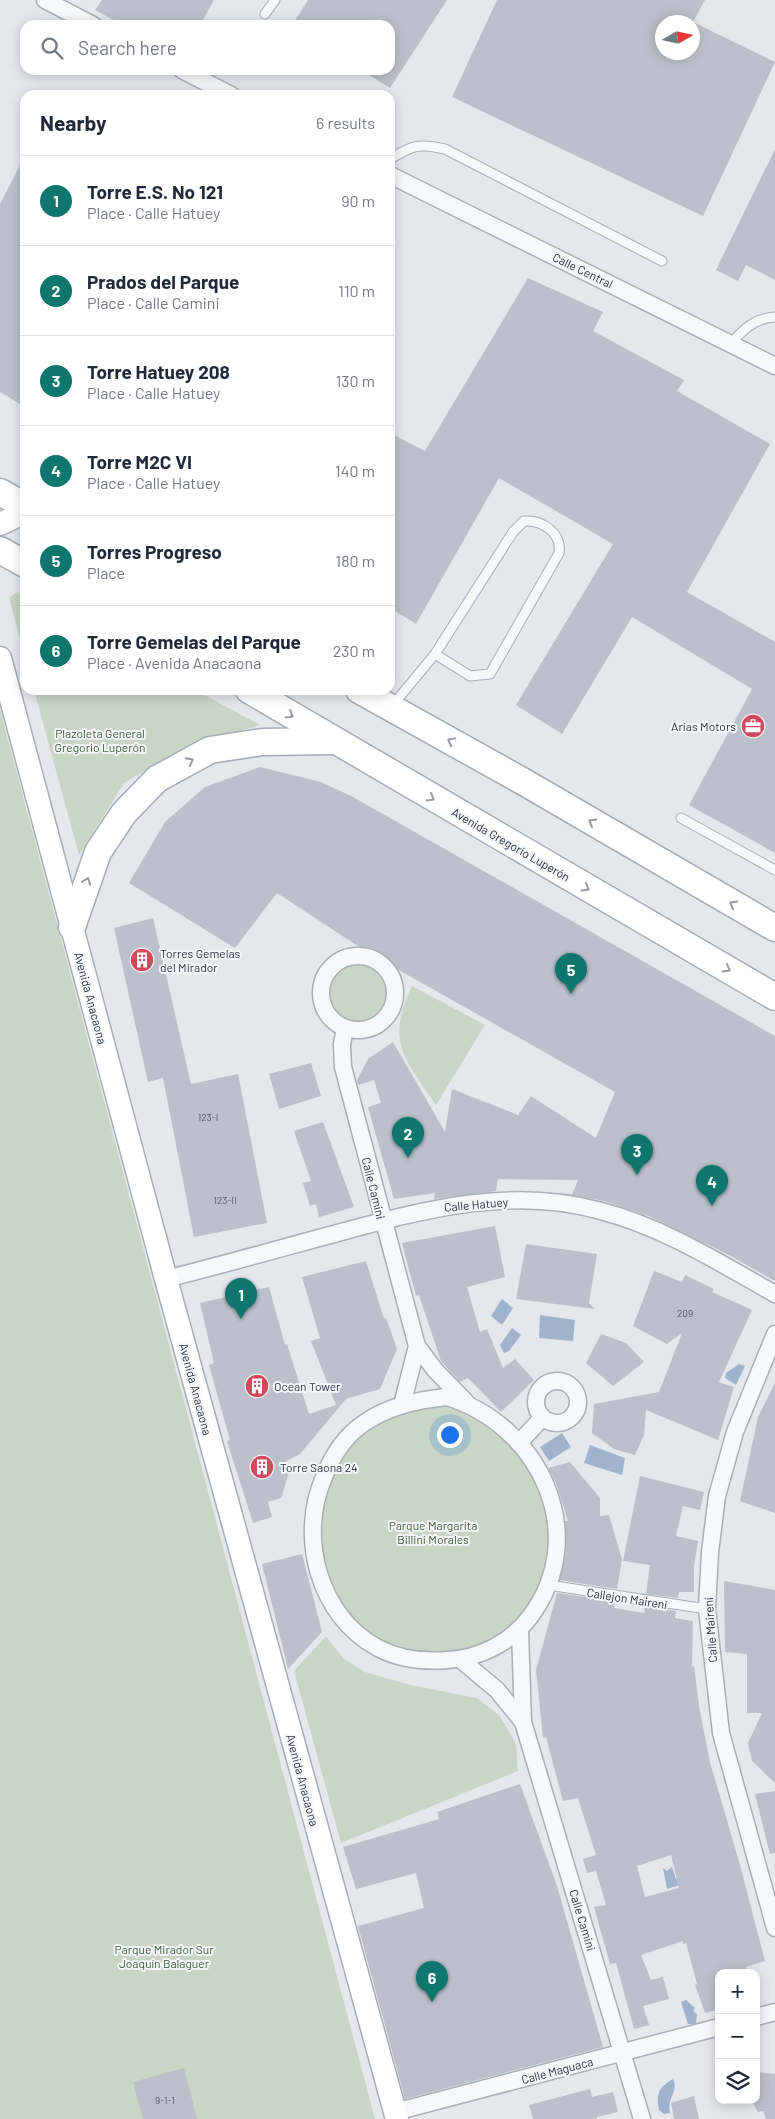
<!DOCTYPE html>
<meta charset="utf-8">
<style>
body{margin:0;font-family:Barlow,sans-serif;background:#f2f2f3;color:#1f2937}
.controls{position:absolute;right:15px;bottom:15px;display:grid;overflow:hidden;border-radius:10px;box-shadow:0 2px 12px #0003}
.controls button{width:45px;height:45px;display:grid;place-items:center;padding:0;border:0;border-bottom:1px solid #e0e1e3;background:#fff;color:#1f2937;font:25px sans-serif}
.compass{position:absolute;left:655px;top:15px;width:45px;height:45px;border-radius:50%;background:#fff;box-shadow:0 2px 12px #0003;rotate:81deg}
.you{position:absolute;left:449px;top:1434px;width:18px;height:18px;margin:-12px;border:4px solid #fff;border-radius:50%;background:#1a73e8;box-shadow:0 0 0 8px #1a73e833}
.badge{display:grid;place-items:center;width:32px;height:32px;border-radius:50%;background:#0f766e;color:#fff;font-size:16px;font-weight:700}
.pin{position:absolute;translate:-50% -41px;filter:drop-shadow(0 1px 2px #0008)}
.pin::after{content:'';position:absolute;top:26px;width:18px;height:15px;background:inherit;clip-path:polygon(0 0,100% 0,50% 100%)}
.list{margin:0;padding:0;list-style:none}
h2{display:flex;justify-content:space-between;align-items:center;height:65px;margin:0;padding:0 20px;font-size:21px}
h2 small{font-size:16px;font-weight:400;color:#747a83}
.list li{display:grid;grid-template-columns:32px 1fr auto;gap:15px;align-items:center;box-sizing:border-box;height:90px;padding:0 20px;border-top:1px solid #e0e1e3}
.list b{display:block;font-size:19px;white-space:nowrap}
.list p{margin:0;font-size:16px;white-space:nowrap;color:#747a83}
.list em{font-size:16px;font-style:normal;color:#747a83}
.icon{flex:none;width:28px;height:28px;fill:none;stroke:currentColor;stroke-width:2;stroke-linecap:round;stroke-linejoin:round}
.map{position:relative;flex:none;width:775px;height:2119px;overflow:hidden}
.search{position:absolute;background:#fff;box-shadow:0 2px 12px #0003;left:20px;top:20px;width:375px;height:55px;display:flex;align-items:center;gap:12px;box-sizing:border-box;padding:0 18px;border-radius:15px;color:#747a83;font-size:19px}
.panel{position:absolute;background:#fff;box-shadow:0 2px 12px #0003;left:20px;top:90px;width:375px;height:605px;border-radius:15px}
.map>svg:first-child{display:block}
.green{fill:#c9d6c5}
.water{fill:#9fb4cc}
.building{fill:#bbc0ca;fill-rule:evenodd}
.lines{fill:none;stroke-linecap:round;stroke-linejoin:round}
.service-casing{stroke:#a9aeb7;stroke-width:11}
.minor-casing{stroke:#a9aeb7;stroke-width:19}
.secondary-casing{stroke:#a9aeb7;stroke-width:25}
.primary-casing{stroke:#a3abb8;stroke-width:29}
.service{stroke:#f7f8fa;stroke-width:9}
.minor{stroke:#f7f8fa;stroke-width:16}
.secondary{stroke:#fff;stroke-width:22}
.primary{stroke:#fff;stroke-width:26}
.oneway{stroke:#959aa2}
.labels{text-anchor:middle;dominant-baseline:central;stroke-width:4;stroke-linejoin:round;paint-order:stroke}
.number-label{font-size:10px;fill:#4f5766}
.street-label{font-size:12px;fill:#2b3445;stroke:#f4f6f9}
.poi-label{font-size:12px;fill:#2b3445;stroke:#f4f6f9;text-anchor:start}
.park-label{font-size:12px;fill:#3f6138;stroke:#f4f6f9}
</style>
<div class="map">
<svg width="775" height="2119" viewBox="0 0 775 2119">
<rect width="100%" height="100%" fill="#e4e7ec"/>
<g class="green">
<path d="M17,592L25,597V657L9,598Z"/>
<path d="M34,690H195L260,725L180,750L124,783L79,855Z"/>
<path d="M0,710L375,2119H0Z"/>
<circle cx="358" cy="993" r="29"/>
<path d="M412,986L485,1025L436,1105C405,1058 385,1043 412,986Z"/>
<path d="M447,1405L486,1422L530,1464L547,1501L550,1542L543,1583L534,1599L508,1632L468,1651L446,1655L385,1647L352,1622L331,1591L319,1558L321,1502L344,1452L371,1425L407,1409Z"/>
<path d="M326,1636L343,1658L365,1672L410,1685L477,1698L500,1716L516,1744L518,1771L341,1843L294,1671Z"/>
</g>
<g class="water">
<path d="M502,1299L513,1308L502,1325L491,1316Z"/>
<path d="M540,1315L575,1320L573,1341L539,1338Z"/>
<path d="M512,1328L521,1335L509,1351L504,1353L500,1345Z"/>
<path d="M739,1364L745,1366L736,1385L725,1378L726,1373Z"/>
<path d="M562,1433L571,1447L549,1461L540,1447Z"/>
<path d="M590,1445L625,1458L622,1475L584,1463Z"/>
<path d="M672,1867L676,1879L687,1877L689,1882L667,1889L663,1868L667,1871Z"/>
<path d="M686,2000L695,2008L693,2011L697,2014L696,2024H688L681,2002Z"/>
<path d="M673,2079C679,2092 667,2096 670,2113L664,2114L659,2110C656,2093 658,2088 673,2079Z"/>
</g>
<g class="building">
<path d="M102,0H214L200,25H123L95,10Z"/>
<path d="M308,0H447L390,88L361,70H390V25H292Z"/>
<path d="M497,0H705L693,22L775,62L703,216L452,97ZM662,22H692V52H662Z"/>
<path d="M775,149V280L746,265L738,281L716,270Z"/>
<path d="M25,156V407L0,392V204Z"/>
<path d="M528,278L603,312L593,331L684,380L677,391L770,444L687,592L775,642V853L689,805L752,689L632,617L562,734L516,705L613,544L499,478L416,624L390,608V433L425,451Z"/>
<path d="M260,767L321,782L353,797L775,1036V1281L729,1255L651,1217L604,1201L572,1195L578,1180L498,1179L496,1191L434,1199L435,1193L394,1199L368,1107L381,1103L374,1080L358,1085L357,1080L368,1059L393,1042L445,1132L452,1089L518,1115L531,1096L596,1138L615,1092L367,952L277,893L235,948L129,883L165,822L205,787Z"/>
<path d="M153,918L191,1084L238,1074L267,1223L194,1237L163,1078L148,1082L114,928Z"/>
<path d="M311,1063L321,1096L279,1109L269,1074Z"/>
<path d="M323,1122L354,1207L319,1217L316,1204L310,1206L303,1183L311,1181L294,1131Z"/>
<path d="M495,1226L505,1277L467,1287L480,1332L487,1329L503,1368L515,1359L534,1380L501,1412L468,1378L460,1382L441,1361L419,1295L416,1296L402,1243Z"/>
<path d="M526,1244L597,1254L589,1303L595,1309L516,1299Z"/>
<path d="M366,1261L384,1319L386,1318L397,1349L380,1389L346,1399L300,1454L287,1461L289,1473L281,1498L268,1502L272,1517L253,1523L227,1441L230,1440L209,1365L214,1363L200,1303L269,1287L285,1345L287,1344L309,1414L336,1405L311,1341L320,1338L302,1277Z"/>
<path d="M654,1271L682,1282L685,1275L714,1289L712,1292L752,1310L719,1382L734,1387L718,1440L646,1410L644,1435L635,1455L614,1449L592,1433L594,1404L659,1392L682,1333L667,1344L633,1326Z"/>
<path d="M601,1334L626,1343L644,1362L613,1386L586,1363Z"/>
<path d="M775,1383V1513L740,1501L758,1417Z"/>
<path d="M570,1462L600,1498V1516L609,1515L622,1559L617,1589L559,1580L566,1554L565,1521H568L556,1483L548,1468Z"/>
<path d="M640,1476L704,1492L700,1510L683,1506L676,1536L698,1541L694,1565V1592H679L678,1598L646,1594L650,1565L623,1561Z"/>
<path d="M302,1554L322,1632L288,1669L262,1564Z"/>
<path d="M724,1581L775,1590V1783L752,1761L748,1743L762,1713H747V1654L725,1652Z"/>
<path d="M557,1593L615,1601L614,1608L644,1613L645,1606L676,1611L675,1618L693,1621L692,1667L694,1666L699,1706L710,1762L740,1865L765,1961L746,1967L748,1973H719V2009L705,2013L695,1985L697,1984L686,1943L683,1944V1941L641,1955L651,1980L663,1977L669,1999L643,2006L649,2025L634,2029L616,1963L610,1964L594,1907L606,1905L596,1871L587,1873L583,1859L596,1855L578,1798L563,1801L546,1737L543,1738L536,1670ZM671,1855L679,1888L645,1897L637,1866Z"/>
<path d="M520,1784L557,1886L603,2047L405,2099L358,1926L424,1908L416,1873L356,1889L343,1847L439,1819L437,1812Z"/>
<path d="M775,1791V1853L770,1854L755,1794Z"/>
<path d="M184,2068L197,2119H143L133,2082Z"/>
<path d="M756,2072L775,2074V2119H766L763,2111L758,2112L752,2102L756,2100Z"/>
<path d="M590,2089L592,2097L613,2092L618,2112L597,2117V2119H533L529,2105Z"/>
<path d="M694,2096L699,2119H674L671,2103Z"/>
</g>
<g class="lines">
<g class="service-casing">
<g id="service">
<path d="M265,14L275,0"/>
<path d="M390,159C413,145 419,143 445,149L662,261"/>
<path d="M731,343C744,329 755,318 775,317"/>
<path d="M392,706L435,654L513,532L524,521C543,520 562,533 559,553L490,674L470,676L435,654"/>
<path d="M681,818L775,870"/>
<path d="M548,1585L707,1609"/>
</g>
</g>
<g class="minor-casing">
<g id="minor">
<path d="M45,0L93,25"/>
<path d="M182,70L231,95"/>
<path d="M390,175L775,366"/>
<circle cx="358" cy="993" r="37"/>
<path d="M345,1028L342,1044L343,1067L417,1346L435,1370L466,1402"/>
<path d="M166,1279C221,1265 275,1250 330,1235C420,1211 508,1185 601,1211C663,1227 720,1263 775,1294"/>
<path d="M775,1334L735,1432L717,1496L710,1552L707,1609L721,1733L775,1928"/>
<circle cx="557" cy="1402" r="21"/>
<path d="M447,1397C539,1425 592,1534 530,1617C510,1643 480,1658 448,1660C424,1662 399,1659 378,1648C318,1616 298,1536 324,1477C332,1456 345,1436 364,1423C389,1406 417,1400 447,1397Z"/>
<path d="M402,1405L417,1346"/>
<path d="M519,1443L542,1418"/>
<path d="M520,1630L523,1722L642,2119"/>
<path d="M460,1659L497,1690L523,1722"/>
<path d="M756,2017L775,2012"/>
<path d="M395,2112L719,2027"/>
</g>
</g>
<g class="secondary-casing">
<g id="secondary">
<path d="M0,524L25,512"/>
<path d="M0,658L166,1279L397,2119"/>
</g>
</g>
<g class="primary-casing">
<g id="primary">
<path d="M0,492L25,506"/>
<path d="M0,550L25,564"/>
<path d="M249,690L775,997"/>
<path d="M359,690L524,782L775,928"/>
<path d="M72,927L98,852L124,813L157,779L210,750L262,742L333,741"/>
</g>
</g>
<use href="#service" class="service"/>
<use href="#minor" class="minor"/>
<use href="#secondary" class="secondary"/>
<use href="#primary" class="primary"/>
</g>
<defs><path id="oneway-chevron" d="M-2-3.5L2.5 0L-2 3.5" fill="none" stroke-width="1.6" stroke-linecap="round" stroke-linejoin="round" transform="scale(1.25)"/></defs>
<g class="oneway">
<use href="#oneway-chevron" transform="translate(290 715) rotate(31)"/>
<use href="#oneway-chevron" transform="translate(451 741) rotate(-151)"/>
<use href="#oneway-chevron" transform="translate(190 761) rotate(-28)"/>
<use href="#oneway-chevron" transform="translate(431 798) rotate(30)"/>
<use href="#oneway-chevron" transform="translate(592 822) rotate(-150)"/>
<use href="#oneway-chevron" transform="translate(87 881) rotate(-69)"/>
<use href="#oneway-chevron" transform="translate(586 888) rotate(30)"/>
<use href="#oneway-chevron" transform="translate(733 904) rotate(-150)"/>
<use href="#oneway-chevron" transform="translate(727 969) rotate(30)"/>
</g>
<defs>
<g id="office-disc" transform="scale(1.25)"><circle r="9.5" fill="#d1495b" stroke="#f4f6f9"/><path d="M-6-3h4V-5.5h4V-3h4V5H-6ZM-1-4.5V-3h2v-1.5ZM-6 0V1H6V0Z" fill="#fff"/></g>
<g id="building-disc" transform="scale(1.25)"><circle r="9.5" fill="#d1495b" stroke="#f4f6f9"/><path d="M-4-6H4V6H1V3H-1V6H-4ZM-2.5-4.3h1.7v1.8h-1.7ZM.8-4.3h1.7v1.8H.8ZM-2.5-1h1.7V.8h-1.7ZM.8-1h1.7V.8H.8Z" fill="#fff"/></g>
</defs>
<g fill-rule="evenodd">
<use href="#office-disc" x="753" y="726"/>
<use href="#building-disc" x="142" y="960"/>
<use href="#building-disc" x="257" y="1386"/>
<use href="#building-disc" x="262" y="1467"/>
</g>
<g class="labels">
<g class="number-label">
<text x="208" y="1117">123-I</text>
<text x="225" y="1200">123-II</text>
<text x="685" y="1313">209</text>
<text x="165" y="2100">9-1-1</text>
</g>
<g class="street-label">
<text transform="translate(583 270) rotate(26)">Calle Central</text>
<text transform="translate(511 844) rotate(30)">Avenida Gregorio Luperón</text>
<text transform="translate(91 998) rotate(75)">Avenida Anacaona</text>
<text transform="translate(374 1188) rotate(76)">Calle Camini</text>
<text transform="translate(476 1204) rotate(-5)">Calle Hatuey</text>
<text transform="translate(196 1389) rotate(75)">Avenida Anacaona</text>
<text transform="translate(627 1598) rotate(9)">Callejon Mairení</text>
<text transform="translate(710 1630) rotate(-94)">Calle Mairení</text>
<text transform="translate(303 1780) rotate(75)">Avenida Anacaona</text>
<text transform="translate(583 1920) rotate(73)">Calle Camini</text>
<text transform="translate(557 2070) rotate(-15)">Calle Maguaca</text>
</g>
<g class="poi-label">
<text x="736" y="726" text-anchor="end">Arias Motors</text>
<text x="160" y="953">Torres Gemelas<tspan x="160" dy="14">del Mirador</tspan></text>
<text x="274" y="1386">Ocean Tower</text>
<text x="280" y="1467">Torre Saona 24</text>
</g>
<g class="park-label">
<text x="100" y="733">Plazoleta General<tspan x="100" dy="14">Gregorio Luperón</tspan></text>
<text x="433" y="1525">Parque Margarita<tspan x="433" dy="14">Billini Morales</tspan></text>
<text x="164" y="1949">Parque Mirador Sur<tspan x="164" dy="14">Joaquín Balaguer</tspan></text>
</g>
</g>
</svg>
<div class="controls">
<button>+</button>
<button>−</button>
<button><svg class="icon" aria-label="layers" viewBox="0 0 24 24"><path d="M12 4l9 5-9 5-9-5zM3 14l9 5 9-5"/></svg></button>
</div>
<svg class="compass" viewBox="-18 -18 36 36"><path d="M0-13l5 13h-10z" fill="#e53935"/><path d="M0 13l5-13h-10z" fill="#747a83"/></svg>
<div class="you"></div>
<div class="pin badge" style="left:241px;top:1319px">1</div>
<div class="pin badge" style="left:408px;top:1158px">2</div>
<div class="pin badge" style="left:637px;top:1175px">3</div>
<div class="pin badge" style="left:712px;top:1206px">4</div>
<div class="pin badge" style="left:571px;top:994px">5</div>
<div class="pin badge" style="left:432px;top:2002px">6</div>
<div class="search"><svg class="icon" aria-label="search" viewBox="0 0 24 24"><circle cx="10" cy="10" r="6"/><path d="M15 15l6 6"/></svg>Search here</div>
<section class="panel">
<h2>Nearby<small>6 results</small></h2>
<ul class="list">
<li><span class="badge">1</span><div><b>Torre E.S. No 121</b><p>Place · Calle Hatuey</p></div><em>90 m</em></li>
<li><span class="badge">2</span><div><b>Prados del Parque</b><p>Place · Calle Camini</p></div><em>110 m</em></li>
<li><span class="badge">3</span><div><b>Torre Hatuey 208</b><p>Place · Calle Hatuey</p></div><em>130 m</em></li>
<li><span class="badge">4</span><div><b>Torre M2C VI</b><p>Place · Calle Hatuey</p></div><em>140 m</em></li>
<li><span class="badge">5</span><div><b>Torres Progreso</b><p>Place</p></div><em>180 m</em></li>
<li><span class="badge">6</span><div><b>Torre Gemelas del Parque</b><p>Place · Avenida Anacaona</p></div><em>230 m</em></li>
</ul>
</section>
</div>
